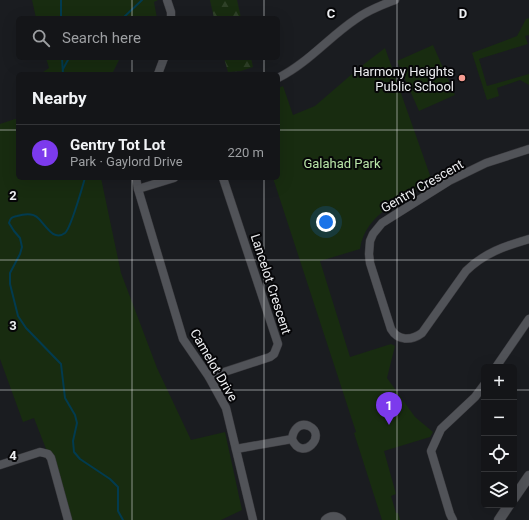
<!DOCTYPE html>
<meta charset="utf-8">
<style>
body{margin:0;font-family:Roboto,sans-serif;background:#1d1e21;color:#f1f3f6}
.controls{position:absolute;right:12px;bottom:12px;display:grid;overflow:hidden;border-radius:6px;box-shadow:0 4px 16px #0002}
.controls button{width:36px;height:36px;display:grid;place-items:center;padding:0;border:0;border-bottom:1px solid #333437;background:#141518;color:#f1f3f6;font:20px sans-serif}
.you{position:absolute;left:326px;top:222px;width:14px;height:14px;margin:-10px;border:3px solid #fff;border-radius:50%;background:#1a73e8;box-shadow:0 0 0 6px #1a73e833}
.badge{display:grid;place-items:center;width:26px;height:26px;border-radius:50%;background:#7c3aed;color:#fff;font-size:13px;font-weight:700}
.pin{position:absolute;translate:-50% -33px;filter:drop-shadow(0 1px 2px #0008)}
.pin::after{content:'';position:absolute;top:21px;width:14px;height:12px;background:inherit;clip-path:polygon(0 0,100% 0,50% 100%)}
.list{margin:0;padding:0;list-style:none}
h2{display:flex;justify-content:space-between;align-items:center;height:52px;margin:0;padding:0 16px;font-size:17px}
h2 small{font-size:13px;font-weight:400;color:#9d9fa2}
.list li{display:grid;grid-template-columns:26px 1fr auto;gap:12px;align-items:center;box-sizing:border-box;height:56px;padding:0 16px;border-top:1px solid #333437}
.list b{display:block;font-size:15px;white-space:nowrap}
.list p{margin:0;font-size:13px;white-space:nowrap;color:#9d9fa2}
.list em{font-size:13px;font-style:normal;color:#9d9fa2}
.icon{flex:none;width:22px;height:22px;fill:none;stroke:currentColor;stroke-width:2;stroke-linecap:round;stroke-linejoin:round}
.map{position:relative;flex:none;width:529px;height:520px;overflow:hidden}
.search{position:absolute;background:#141518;box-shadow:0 4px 16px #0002;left:16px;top:16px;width:264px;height:44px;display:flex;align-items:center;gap:10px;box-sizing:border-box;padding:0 14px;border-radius:6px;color:#9d9fa2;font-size:15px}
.panel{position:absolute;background:#141518;box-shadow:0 4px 16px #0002;left:16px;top:72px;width:264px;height:108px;border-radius:6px}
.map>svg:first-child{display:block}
.forest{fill:url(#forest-firs)}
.green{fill:#182c10}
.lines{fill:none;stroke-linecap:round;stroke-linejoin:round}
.stream{stroke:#023b4f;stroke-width:2}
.minor-casing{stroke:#39393d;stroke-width:9}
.tertiary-casing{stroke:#39393d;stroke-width:11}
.minor{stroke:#515358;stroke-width:8}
.tertiary{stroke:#515358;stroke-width:10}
.grid{fill:none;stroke:#edeef1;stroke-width:1;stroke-opacity:0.55}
.poi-dot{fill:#f59c92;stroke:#060608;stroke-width:1.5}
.labels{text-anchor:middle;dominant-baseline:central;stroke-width:4;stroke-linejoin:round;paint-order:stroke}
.poi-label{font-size:13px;fill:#edeef1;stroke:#060608;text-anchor:end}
.park-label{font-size:13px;fill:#b9e5a8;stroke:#060608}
.street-label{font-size:13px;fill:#edeef1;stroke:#060608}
.grid-label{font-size:13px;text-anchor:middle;font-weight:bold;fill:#edeef1;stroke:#060608;stroke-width:4;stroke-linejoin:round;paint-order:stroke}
</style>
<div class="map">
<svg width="529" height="520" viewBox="0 0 529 520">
<defs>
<pattern id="forest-firs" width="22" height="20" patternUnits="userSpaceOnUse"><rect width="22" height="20" fill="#182c10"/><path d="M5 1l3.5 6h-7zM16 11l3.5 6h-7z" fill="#2f4128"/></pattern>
</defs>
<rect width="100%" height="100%" fill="#1a1c20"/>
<g class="forest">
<path d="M210,0H237L241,18H214Z"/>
<path d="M224,58H251L253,67L241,71L228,72Z"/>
</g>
<g class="green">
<path d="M32,0H158L154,2L157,18H143L138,16L137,18H36Z"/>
<path d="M529,18V35L525,36L528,44L479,59L487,86L529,74V85L520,80L497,88L499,96L487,100L472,53L517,36L526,19Z"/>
<path d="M433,45L455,95L419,111L397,61Z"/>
<path d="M385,48L432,181C404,198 365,213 360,249L320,261L350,357L391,344L395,346L387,378L415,417L433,432L430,437L384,451L396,494L391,496L396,513H398L400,520H382L354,433L356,432L273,178H278V88L283,86L293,115L315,106L359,68Z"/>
<path d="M46,58H120L112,74H40L49,68Z"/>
<path d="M18,118V178H101L121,273L157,368L191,440L225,432L242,510L221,520H68L48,454L34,418L23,422L0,359V124Z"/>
</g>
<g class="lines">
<g class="stream">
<path d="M61,0V18"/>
<path d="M123,18L142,0"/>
<path d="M62,58L63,74"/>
<path d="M63,69L69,58"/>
<path d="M85,178C82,188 71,228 65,233C53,242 45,224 38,218C33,213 24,214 17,216C12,217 10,218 9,223L14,231L20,238L22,247L20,254L10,273V284L18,316L26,328L61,364L65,398L75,415L77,423L73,441L74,452L80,459L110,479L118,487V511L123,520"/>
</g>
<g class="minor-casing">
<g id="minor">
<path d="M167,0L171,12V18"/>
<path d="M158,74L164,58"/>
<path d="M278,78C308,63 329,37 356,19C368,10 382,5 395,0"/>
<path d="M529,149L486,163L449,181L382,223L373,234L370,241L369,254L370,263L391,329C398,341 411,341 422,333L466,271C484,253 505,246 529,239"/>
<path d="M136,178L138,189L183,339L209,377L226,408L253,520"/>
<path d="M138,189L174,178"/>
<path d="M496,367L529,319"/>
<path d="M209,377L270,357L274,354L278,344L223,178"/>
<path d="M236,449L292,439C293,430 299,422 309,426C328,435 302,463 292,439"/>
<path d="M0,465L40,452L48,454L51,458L68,520"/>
<path d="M325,520C330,515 337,515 342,520"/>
<path d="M453,520L450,514L431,451L441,429L475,397L484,385"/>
</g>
</g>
<g class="tertiary-casing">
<g id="tertiary">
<path d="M514,498L529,476"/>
<path d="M499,520L509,505"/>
</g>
</g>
<use href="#minor" class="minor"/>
<use href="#tertiary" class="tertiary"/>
</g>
<path class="grid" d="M132,0V18M264,0V18M397,0V520M132,58V74M264,58V74M0,130H18M278,130H529M132,178V520M264,178V520M0,260H529M0,390H484M514,390H529"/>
<circle class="poi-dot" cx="462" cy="78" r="4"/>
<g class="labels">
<g class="poi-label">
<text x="454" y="71">Harmony Heights<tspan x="454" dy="15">Public School</tspan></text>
</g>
<g class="park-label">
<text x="342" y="163">Galahad Park</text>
</g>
<g class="street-label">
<text transform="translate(422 186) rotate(-30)">Gentry Crescent</text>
<text transform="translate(271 284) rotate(72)">Lancelot Crescent</text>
<text transform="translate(214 365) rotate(60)">Camelot Drive</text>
</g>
</g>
<g class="grid-label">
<text x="331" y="18">C</text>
<text x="463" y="18">D</text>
<text x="13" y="200">2</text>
<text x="13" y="330">3</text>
<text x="13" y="460">4</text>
</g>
</svg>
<div class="controls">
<button>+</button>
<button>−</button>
<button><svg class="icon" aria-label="locate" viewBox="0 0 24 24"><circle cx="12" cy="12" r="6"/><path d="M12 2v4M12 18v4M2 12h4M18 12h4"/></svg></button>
<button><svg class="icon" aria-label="layers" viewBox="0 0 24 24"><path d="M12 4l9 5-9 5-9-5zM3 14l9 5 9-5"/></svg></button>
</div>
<div class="you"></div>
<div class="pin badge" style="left:389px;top:425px">1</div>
<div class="search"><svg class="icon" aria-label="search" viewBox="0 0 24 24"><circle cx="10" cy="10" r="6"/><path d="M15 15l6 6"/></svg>Search here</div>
<section class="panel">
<h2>Nearby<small></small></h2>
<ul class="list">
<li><span class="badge">1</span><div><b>Gentry Tot Lot</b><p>Park · Gaylord Drive</p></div><em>220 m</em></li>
</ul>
</section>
</div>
